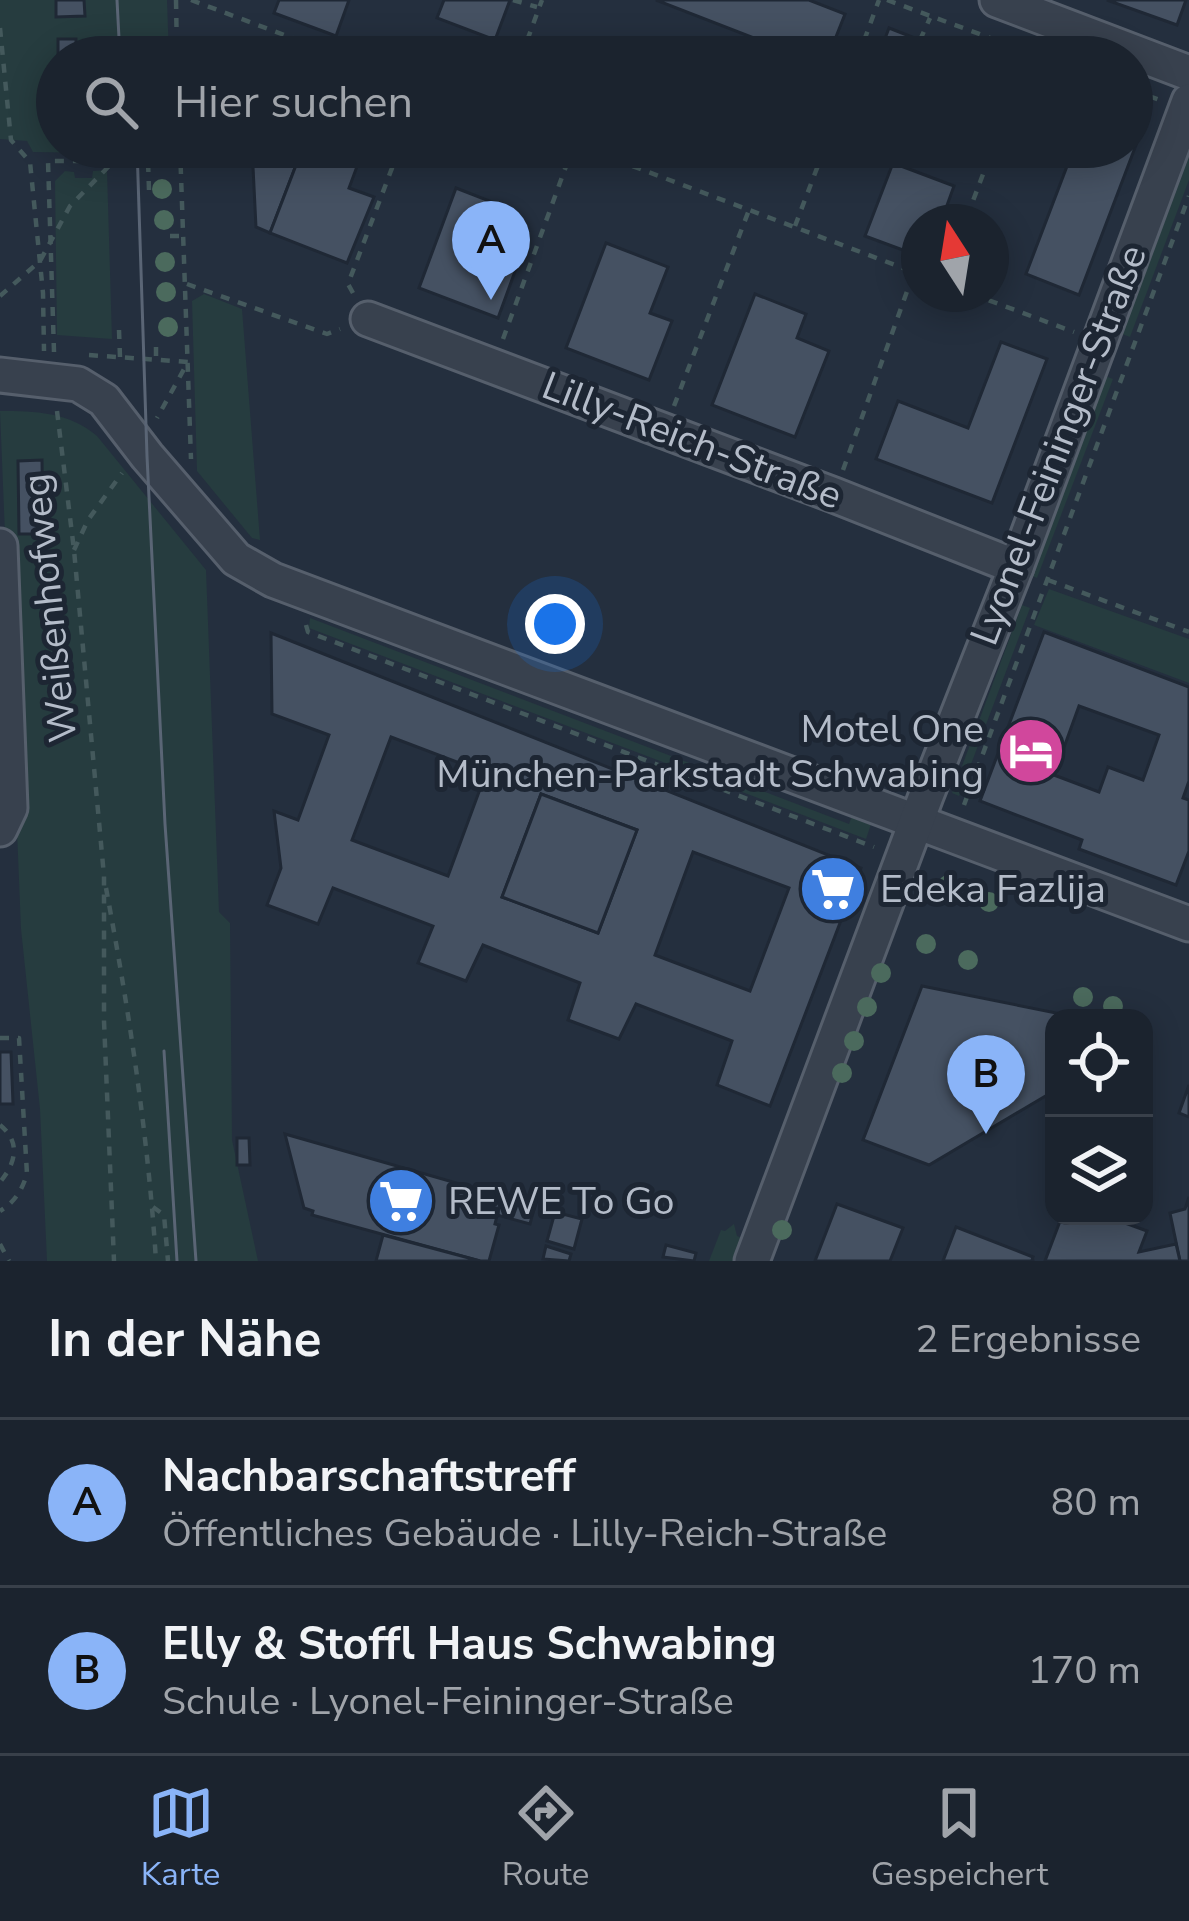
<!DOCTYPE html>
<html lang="de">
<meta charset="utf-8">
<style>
body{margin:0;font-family:"Nunito Sans",sans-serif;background:#242b36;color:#f1f3f6}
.controls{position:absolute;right:36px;bottom:36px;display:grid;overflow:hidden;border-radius:24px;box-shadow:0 6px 30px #0003}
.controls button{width:108px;height:108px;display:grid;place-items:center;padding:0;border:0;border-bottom:3px solid #39404a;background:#1b232e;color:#f1f3f6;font:60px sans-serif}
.compass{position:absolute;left:901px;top:204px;width:108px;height:108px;border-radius:50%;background:#1b232e;box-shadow:0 6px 30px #0003;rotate:348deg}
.you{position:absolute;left:555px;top:624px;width:42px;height:42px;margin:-30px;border:9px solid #fff;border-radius:50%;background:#1a73e8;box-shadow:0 0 0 18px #1a73e833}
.badge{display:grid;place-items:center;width:78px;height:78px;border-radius:50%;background:#8ab4f8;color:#111;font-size:39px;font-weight:700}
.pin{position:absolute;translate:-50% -99px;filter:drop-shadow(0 3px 6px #0008)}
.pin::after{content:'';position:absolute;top:63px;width:42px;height:36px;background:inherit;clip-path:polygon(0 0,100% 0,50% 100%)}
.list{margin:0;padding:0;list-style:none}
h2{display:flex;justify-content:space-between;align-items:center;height:156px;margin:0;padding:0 48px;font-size:51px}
h2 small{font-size:39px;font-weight:400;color:#a0a4aa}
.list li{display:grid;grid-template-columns:78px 1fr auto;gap:36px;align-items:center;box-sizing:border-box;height:168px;padding:0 48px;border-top:3px solid #39404a}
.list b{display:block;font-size:45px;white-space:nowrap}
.list p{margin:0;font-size:39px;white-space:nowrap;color:#a0a4aa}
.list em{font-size:39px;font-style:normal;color:#a0a4aa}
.icon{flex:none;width:66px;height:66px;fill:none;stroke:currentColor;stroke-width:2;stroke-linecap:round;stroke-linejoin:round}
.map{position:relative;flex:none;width:1189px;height:1261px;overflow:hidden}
.search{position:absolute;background:#1b232e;box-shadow:0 6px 30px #0003;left:36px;right:36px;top:36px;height:132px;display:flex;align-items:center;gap:30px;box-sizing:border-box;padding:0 42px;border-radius:66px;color:#a0a4aa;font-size:45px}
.sheet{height:492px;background:#1b232e}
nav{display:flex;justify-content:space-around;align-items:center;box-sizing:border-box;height:168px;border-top:3px solid #39404a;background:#1b232e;font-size:33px;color:#a0a4aa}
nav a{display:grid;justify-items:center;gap:6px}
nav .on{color:#8ab4f8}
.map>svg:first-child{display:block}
.green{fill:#263c3f}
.building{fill:#455162;stroke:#1f2835;stroke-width:3;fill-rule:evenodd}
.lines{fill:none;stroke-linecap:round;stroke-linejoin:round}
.minor-casing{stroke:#565f6c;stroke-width:39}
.path{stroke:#44595c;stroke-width:4.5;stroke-dasharray:9 9;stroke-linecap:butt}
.minor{stroke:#38414e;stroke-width:33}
.tram{stroke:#5a6575;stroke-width:3}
.tree{fill:#4b6a5d}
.labels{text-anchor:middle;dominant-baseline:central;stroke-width:10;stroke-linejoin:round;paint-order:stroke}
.street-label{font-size:39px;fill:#b4bcc9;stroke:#1d2633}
.poi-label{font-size:39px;fill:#b4bcc9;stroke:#1d2633;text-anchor:start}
</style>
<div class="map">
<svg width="1189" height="1261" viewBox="0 0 1189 1261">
<rect width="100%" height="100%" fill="#242f3e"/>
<g class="green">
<path d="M0,0H167L169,57H57V147L172,148L101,153L33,152L27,141L0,139Z"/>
<path d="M1189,157V180L1130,337L1122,334Z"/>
<path d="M107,170L112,339L57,335L55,181L65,171L74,172L75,178H92L93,171Z"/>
<path d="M204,294L242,309L260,540L252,538L197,471L192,301Z"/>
<path d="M1105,376L1113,379L1037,578L1030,575Z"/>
<path d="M0,411C35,411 69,412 97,436L206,570L219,912L230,923L232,1140L258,1261H47L40,1109L21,929Z"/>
<path d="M1049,589L1189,639V683L1034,625Z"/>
<path d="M1022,605L1030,608L959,796L952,793Z"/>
<path d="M310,618L849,824L852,816L871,824L866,839L309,628Z"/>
<path d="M734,1224L737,1236L742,1238L733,1261H709L721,1230L725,1231Z"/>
</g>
<g class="building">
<path d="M56,0H84L85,16L56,17Z"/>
<path d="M279,0H349L336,36L274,13Z"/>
<path d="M444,0H510L495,40L437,18Z"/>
<path d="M656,0H809L845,14L828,57H768L772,45Z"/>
<path d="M1107,0H1186L1177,25Z"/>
<path d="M889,28L930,44L965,57H878Z"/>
<rect x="58" y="39" width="18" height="18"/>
<path d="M1132,120L1144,124L1079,295L1026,274L1072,153L1057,147H1132Z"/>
<path d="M252,147H303L270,233L256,227Z"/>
<path d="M303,147H346L362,153L349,188L374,197L347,263L270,233Z"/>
<path d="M893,163L954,186L941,222H919V256L865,236Z"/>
<path d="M456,188L510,209L496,246L521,255L498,318L419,288Z"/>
<path d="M606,243L668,267L650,313L672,321L649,380L566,348Z"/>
<path d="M755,294L806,314L797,338L829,351L795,437L712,405Z"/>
<path d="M1001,342L1047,359L992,503L876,459L898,401L968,428Z"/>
<path d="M42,460L43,534H19L18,461Z"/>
<path d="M1044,632L1189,687V781L1183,798L1189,800V851L1176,885L1079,849L1082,840L980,801ZM1079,706L1159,735L1143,780L1108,767L1099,792L1054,775Z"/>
<path d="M271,633L861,868L770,1106L717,1085L732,1041L636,1004L619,1039L568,1020L580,983L483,945L466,981L418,963L433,926L333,888L318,924L267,905L281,868L274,811L298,820L329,735L272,714ZM391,737L486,773L448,876L352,840ZM541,794L637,830L598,933L502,897ZM693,852L789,888L750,991L655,955Z"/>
<path d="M541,794L637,830L598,933L502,897Z"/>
<path d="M922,986L1081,1018H1054V1091L929,1165L863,1140Z"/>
<path d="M0,1052H11L13,1104H0Z"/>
<path d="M1189,1085V1117L1179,1113Z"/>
<path d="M285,1134L502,1196L495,1224L499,1225L489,1261H480L312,1215L313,1211L304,1208Z"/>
<path d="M237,1138H249L250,1165H237Z"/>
<path d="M502,1196L535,1205L530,1224L497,1215Z"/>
<path d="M1189,1197V1261H1180L1170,1213L1185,1209Z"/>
<path d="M837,1204L903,1228L890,1261H815Z"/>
<path d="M555,1212L582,1219L574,1249L547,1241Z"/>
<path d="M1062,1216H1106L1147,1231L1139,1252L1176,1244L1180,1261H1045Z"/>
<path d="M956,1227L1033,1257L1032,1260L1034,1261H943Z"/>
<path d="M383,1235L480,1261H376Z"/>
<path d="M666,1245L696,1253L694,1261L663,1257Z"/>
<path d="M546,1246L571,1254L569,1261L543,1259Z"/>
</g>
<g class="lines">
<g class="minor-casing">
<g id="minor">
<path d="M997,0L1189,73"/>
<path d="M368,319L834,495L1016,567"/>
<path d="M0,375L78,384L104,400L147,456L236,559L273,580L1189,924"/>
<path d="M0,546L10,808L0,829"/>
<path d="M752,1261L926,796L1016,567L1189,101"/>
</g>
</g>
<g class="path">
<path d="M176,0L177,57"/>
<path d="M191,0L343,57"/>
<path d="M513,0L537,7"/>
<path d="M887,0L1042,57"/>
<path d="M0,28L11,140L30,162L43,293L44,351"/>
<path d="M920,40L930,18"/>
<path d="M521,57L542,0"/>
<path d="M858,57L879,0"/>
<path d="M1132,90L1160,100"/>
<path d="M180,147L191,459"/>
<path d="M582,147L919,274"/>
<path d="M951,147L988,161L965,222"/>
<path d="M149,190L148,161L179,160"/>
<path d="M943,217L955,222"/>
<path d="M795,226L825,147"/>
<path d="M170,236H184"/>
<path d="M187,284L327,334L340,329"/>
<path d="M353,293L348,284L400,147"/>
<path d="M972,294L1074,332"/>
<path d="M0,296L40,261L70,206L113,162"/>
<path d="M119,330L120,357"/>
<path d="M503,339L573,147"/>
<path d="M156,347V360"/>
<path d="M54,352L48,161H148L153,147"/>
<path d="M89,355L188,362L157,418"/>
<path d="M674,406L749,210"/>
<path d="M57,411L74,550L104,876V1021L114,1261"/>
<path d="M843,470L914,272"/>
<path d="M74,550L88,520L122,473"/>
<path d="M1048,580L1189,632"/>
<path d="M306,625L308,632L874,847"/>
<path d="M964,805L1189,196"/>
<path d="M106,888C129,1011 148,1135 156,1261"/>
<path d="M0,1038H19L27,1174C22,1190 15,1202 0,1211"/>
<path d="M0,1125C21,1142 16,1163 0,1182"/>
<path d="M153,1207L164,1215L168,1261"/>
<path d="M0,1244L9,1261"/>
</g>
<use href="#minor" class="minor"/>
<g class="tram">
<path d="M117,0L120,57"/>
<path d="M137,147L147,456L165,824L196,1261"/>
<path d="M164,1051L177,1261"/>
</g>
</g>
<g class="tree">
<circle cx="162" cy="189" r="10"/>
<circle cx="164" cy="220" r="10"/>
<circle cx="165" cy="262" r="10"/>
<circle cx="166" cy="292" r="10"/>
<circle cx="168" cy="327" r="10"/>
<circle cx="948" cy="885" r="10"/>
<circle cx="989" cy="902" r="10"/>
<circle cx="926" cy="944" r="10"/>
<circle cx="968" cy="960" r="10"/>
<circle cx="881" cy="973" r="10"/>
<circle cx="1083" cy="997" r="10"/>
<circle cx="1113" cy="1006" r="10"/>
<circle cx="867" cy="1007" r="10"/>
<circle cx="854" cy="1041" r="10"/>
<circle cx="842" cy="1073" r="10"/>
<circle cx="782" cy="1230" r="10"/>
</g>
<defs>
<g id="hotel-disc" transform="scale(3.45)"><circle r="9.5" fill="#d1479c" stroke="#1d2633"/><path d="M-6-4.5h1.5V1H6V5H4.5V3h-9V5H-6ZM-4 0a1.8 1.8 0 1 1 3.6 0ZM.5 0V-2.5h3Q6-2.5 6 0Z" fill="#fff"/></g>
<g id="supermarket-disc" transform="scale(3.45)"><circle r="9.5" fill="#3f7fe0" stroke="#1d2633"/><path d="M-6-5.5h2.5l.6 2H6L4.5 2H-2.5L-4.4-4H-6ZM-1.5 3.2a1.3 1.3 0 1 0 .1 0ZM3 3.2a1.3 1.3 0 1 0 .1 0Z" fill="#fff"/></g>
</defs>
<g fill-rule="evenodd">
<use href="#hotel-disc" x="1031" y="751"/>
<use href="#supermarket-disc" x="833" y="889"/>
<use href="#supermarket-disc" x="401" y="1201"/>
</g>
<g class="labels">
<g class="street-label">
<text transform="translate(692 441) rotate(21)">Lilly-Reich-Straße</text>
<text transform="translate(1059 445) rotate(-69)">Lyonel-Feininger-Straße</text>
<text transform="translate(50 608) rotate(-96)">Weißenhofweg</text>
</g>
<g class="poi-label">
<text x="984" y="729" text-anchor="end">Motel One<tspan x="984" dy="45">München-Parkstadt Schwabing</tspan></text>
<text x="880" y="889">Edeka Fazlija</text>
<text x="448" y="1201">REWE To Go</text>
</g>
</g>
</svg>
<div class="controls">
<button><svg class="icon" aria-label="locate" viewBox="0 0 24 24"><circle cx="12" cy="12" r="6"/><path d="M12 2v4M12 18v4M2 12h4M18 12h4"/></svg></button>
<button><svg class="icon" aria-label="layers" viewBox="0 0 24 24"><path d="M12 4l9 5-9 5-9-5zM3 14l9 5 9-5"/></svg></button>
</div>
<svg class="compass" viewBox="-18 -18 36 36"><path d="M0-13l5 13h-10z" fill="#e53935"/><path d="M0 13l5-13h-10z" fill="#a0a4aa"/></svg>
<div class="you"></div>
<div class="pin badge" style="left:491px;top:300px">A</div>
<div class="pin badge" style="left:986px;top:1134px">B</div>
<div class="search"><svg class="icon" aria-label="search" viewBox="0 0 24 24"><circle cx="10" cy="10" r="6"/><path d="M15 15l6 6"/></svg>Hier suchen</div>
</div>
<section class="sheet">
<h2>In der Nähe<small>2 Ergebnisse</small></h2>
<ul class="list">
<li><span class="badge">A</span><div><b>Nachbarschaftstreff</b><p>Öffentliches Gebäude · Lilly-Reich-Straße</p></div><em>80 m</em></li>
<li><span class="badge">B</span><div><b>Elly &amp; Stoffl Haus Schwabing</b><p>Schule · Lyonel-Feininger-Straße</p></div><em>170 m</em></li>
</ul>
</section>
<nav>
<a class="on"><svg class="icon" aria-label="map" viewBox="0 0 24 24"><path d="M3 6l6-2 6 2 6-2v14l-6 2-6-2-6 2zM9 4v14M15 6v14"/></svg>Karte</a>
<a><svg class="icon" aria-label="directions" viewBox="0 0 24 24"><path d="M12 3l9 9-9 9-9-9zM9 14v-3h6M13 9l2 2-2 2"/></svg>Route</a>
<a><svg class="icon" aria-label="saved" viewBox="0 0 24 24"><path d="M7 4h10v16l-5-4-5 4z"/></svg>Gespeichert</a>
</nav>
